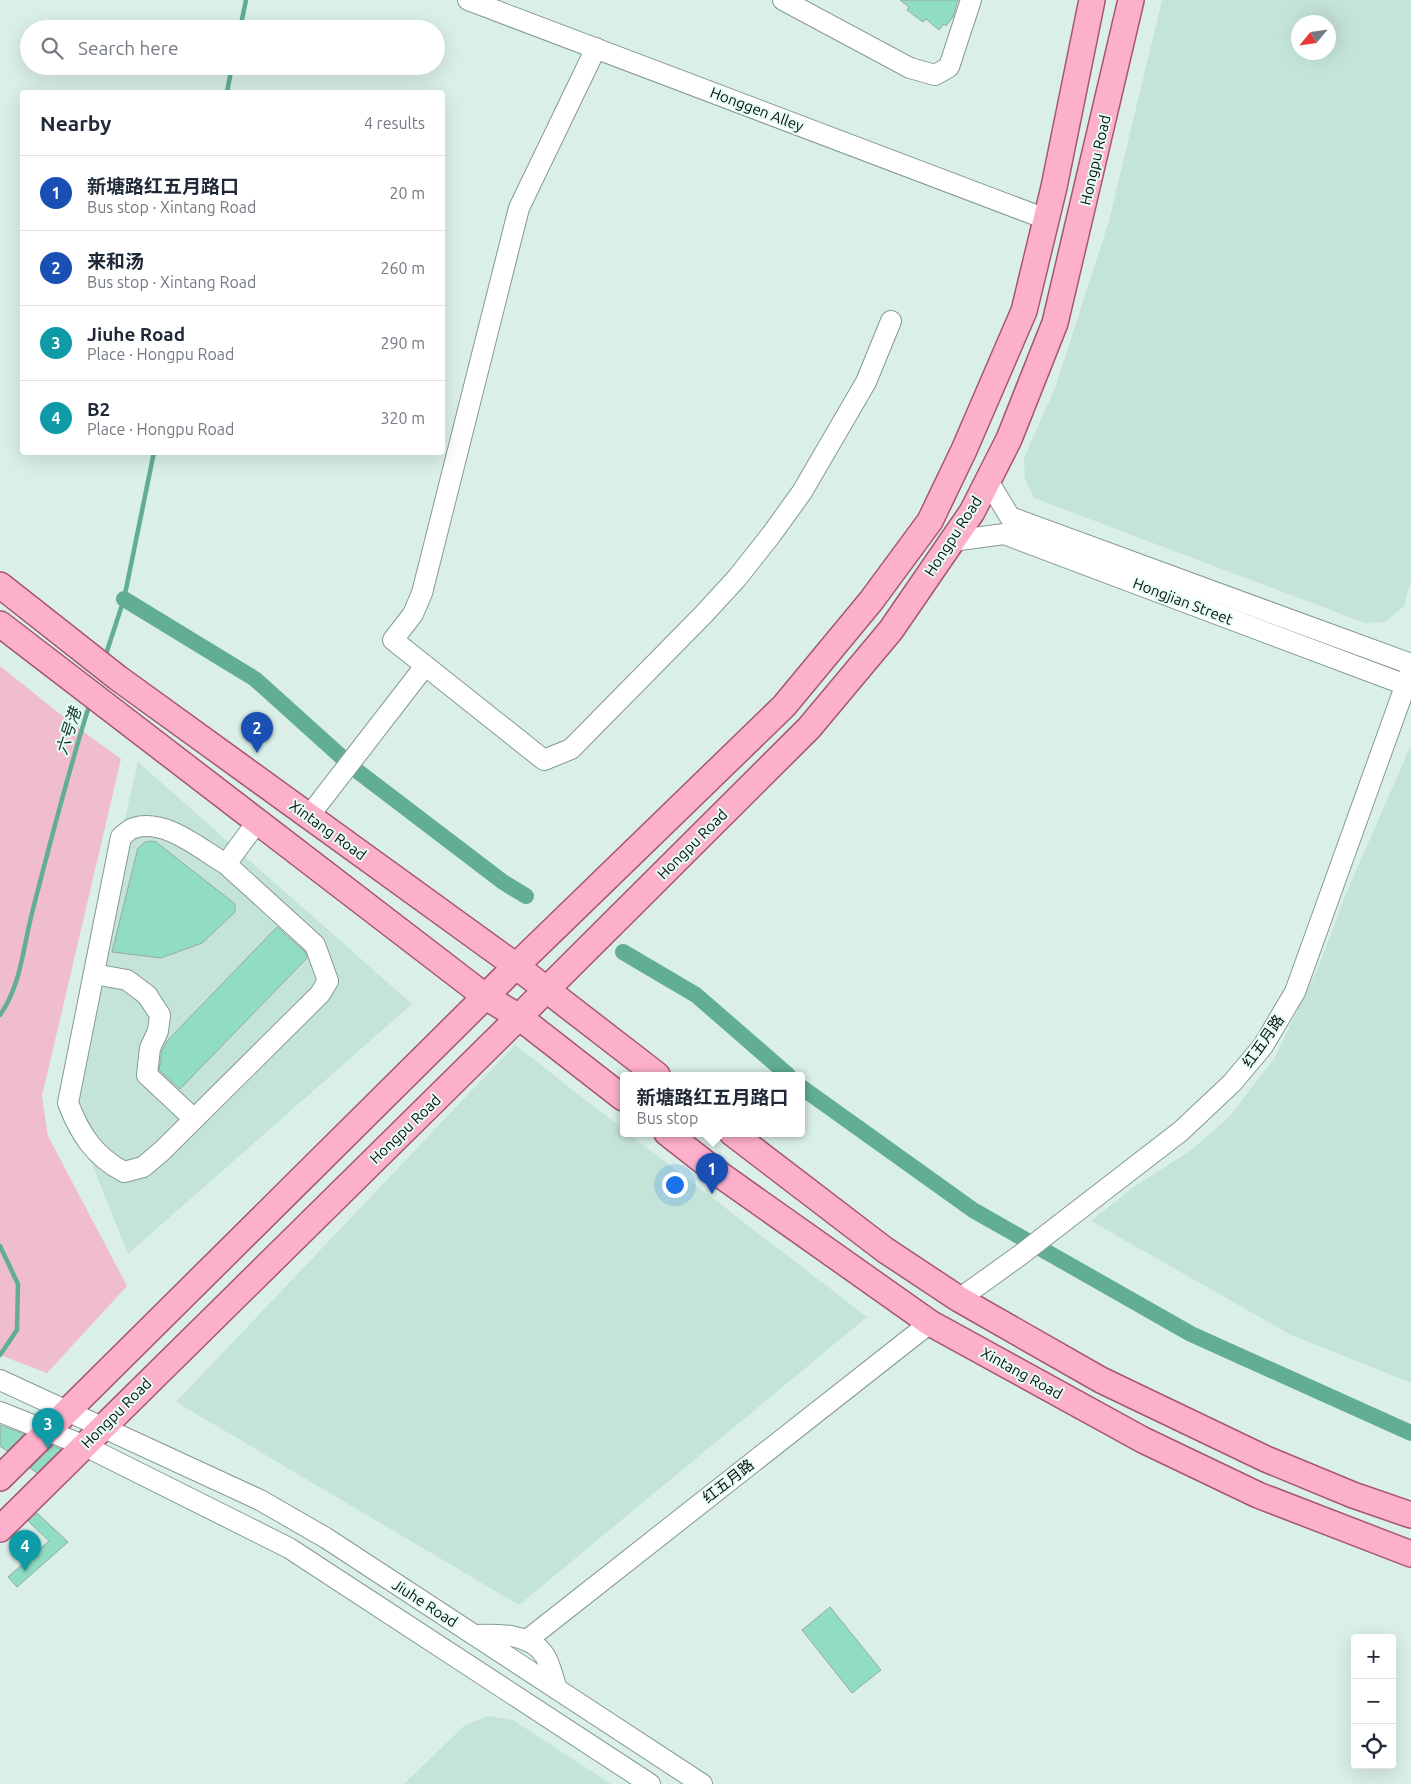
<!DOCTYPE html>
<meta charset="utf-8">
<style>
body{margin:0;font-family:Ubuntu,"Noto Sans SC",sans-serif;background:#f2f2f3;color:#1f2937}
.controls{position:absolute;right:15px;bottom:15px;display:grid;overflow:hidden;border-radius:5px;box-shadow:0 5px 20px #0002}
.controls button{width:45px;height:45px;display:grid;place-items:center;padding:0;border:0;border-bottom:1px solid #e0e1e3;background:#fff;color:#1f2937;font:25px sans-serif}
.compass{position:absolute;left:1291px;top:15px;width:45px;height:45px;border-radius:50%;background:#fff;box-shadow:0 5px 20px #0002;rotate:241deg}
.you{position:absolute;left:674px;top:1184px;width:18px;height:18px;margin:-12px;border:4px solid #fff;border-radius:50%;background:#1a73e8;box-shadow:0 0 0 8px #1a73e833}
.badge{display:grid;place-items:center;width:32px;height:32px;border-radius:50%;background:#1a73e8;color:#fff;font-size:16px;font-weight:700}
.pin{position:absolute;translate:-50% -41px;filter:drop-shadow(0 1px 2px #0008)}
.pin::after{content:'';position:absolute;top:26px;width:18px;height:15px;background:inherit;clip-path:polygon(0 0,100% 0,50% 100%)}
.popup{position:absolute;left:620px;top:1072px;width:185px;height:65px;box-sizing:border-box;display:grid;place-content:center;border-radius:5px;background:#fff;filter:drop-shadow(0 1px 4px #0005);font-size:16px;white-space:nowrap;color:#747a83}
.popup b{font-size:19px;color:#1f2937}
.popup::after{content:'';position:absolute;left:50%;top:100%;margin-left:-10px;border:10px solid transparent;border-top-color:#fff}
.list{margin:0;padding:0;list-style:none}
h2{display:flex;justify-content:space-between;align-items:center;height:65px;margin:0;padding:0 20px;font-size:21px}
h2 small{font-size:16px;font-weight:400;color:#747a83}
.list li{display:grid;grid-template-columns:32px 1fr auto;gap:15px;align-items:center;box-sizing:border-box;height:75px;padding:0 20px;border-top:1px solid #e0e1e3}
.list b{display:block;font-size:19px;white-space:nowrap}
.list p{margin:0;font-size:16px;white-space:nowrap;color:#747a83}
.list em{font-size:16px;font-style:normal;color:#747a83}
.icon{flex:none;width:28px;height:28px;fill:none;stroke:currentColor;stroke-width:2;stroke-linecap:round;stroke-linejoin:round}
.map{position:relative;flex:none;width:1411px;height:1784px;overflow:hidden}
.search{position:absolute;background:#fff;box-shadow:0 5px 20px #0002;left:20px;top:20px;width:425px;height:55px;display:flex;align-items:center;gap:12px;box-sizing:border-box;padding:0 18px;border-radius:28px;color:#747a83;font-size:19px}
.panel{position:absolute;background:#fff;box-shadow:0 5px 20px #0002;left:20px;top:90px;width:425px;height:365px;border-radius:5px}
.map>svg:first-child{display:block}
.built{fill:#c5e4d9;fill-rule:evenodd}
.green{fill:#f0bdcd}
.lines{fill:none;stroke-linecap:round;stroke-linejoin:round}
.stream{stroke:#62ad96;stroke-width:4.5}
.canal{stroke:#62ad96;stroke-width:16}
.building{fill:#90dcc4;stroke:#95aaa2}
.minor-casing{stroke:#869a93;stroke-width:22}
.major-casing{stroke:#a65673;stroke-width:28}
.minor{stroke:#fff;stroke-width:20}
.major{stroke:#fdb0cc;stroke-width:25}
.labels{text-anchor:middle;dominant-baseline:central;stroke-width:4;stroke-linejoin:round;paint-order:stroke}
.street-label{font-size:15px;fill:#09100e;stroke:#e6fdf5}
.water-label{font-size:16px;font-style:italic;fill:#10342a;stroke:#e6fdf5}
</style>
<div class="map">
<svg width="1411" height="1784" viewBox="0 0 1411 1784">
<rect width="100%" height="100%" fill="#d9efe7"/>
<g class="built">
<path d="M1162,0H1411V580L1404,606L1385,622L1365,623L1034,498L1025,479L1024,458L1055,388L1109,221ZM1298,22H1328V52H1298Z"/>
<path d="M1411,745V1383L1291,1335L1091,1221L1132,1188L1190,1151L1229,1117L1274,1059L1319,966L1345,896Z"/>
<path d="M138,762L412,1004L128,1254L62,1089Z"/>
<path d="M515,1045L623,1129V1133H628L867,1317L519,1605L176,1402Z"/>
<path d="M488,1716L513,1720L611,1784H404L464,1726Z"/>
</g>
<path class="green" d="M0,666L70,722L121,759L42,1096L48,1136L127,1286L47,1373L0,1355Z"/>
<g class="lines">
<g class="stream">
<path d="M240,29L246,0"/>
<path d="M227,92L232,66"/>
<path d="M105,657L124,599L154,452"/>
<path d="M0,1015C21,985 23,948 32,913C50,843 68,772 90,703"/>
<path d="M0,1246L18,1284L17,1330L0,1355"/>
</g>
<g class="canal">
<path d="M124,599L255,679L356,770L503,882L526,896"/>
<path d="M623,952L696,995L788,1075"/>
<path d="M801,1087L973,1210L1191,1334L1411,1433"/>
</g>
</g>
<g class="building">
<path d="M900,0H958L953,17L946,26L944,24L939,30L926,19L923,22L907,10L909,7Z"/>
<path d="M151,841L156,842L235,904V912L202,943L161,958L112,952L138,848L145,842Z"/>
<path d="M277,927L305,952L307,958L180,1089L159,1070L162,1051L167,1041Z"/>
<path d="M0,1425L24,1434L7,1451L0,1446Z"/>
<path d="M53,1446L61,1449L37,1473L30,1468Z"/>
<path d="M37,1513L68,1542L17,1587L8,1577L49,1541L28,1521Z"/>
<path d="M830,1607L881,1670L852,1693L802,1630Z"/>
</g>
<g class="lines">
<g class="minor-casing">
<g id="minor">
<path d="M468,0L1046,219"/>
<path d="M783,0L910,68L935,75L949,67L971,0"/>
<path d="M596,48L519,208L422,593L413,614L393,640L544,760L571,749L703,615L737,578L771,535L802,492L866,382L891,321"/>
<path d="M988,481L1010,517L1411,664"/>
<path d="M952,541L1004,534L1411,687"/>
<path d="M309,816L425,666"/>
<path d="M226,864L315,945L328,981L320,994L162,1151L143,1167L124,1172C94,1156 80,1134 68,1103L121,837C125,834 129,829 134,828C165,818 200,849 226,864L257,822"/>
<path d="M94,974L127,980L147,995L160,1015L158,1031L150,1048L147,1075L194,1119"/>
<path d="M959,1299L1019,1256L1181,1131L1232,1083L1263,1046L1295,992L1411,670"/>
<path d="M0,1380L260,1500L326,1538L702,1784"/>
<path d="M0,1412L83,1445L289,1548L650,1784"/>
<path d="M474,1635C498,1634 531,1633 545,1656C551,1665 553,1679 557,1689"/>
<path d="M527,1640L930,1323"/>
</g>
</g>
<g class="major-casing">
<g id="major">
<path d="M0,585L118,678L516,966L657,1075"/>
<path d="M0,624L486,997L519,1017L623,1098"/>
<path d="M667,1133L722,1176L930,1323L1143,1440L1258,1495L1411,1554"/>
<path d="M732,1133L885,1250L959,1299L1101,1380L1266,1459L1353,1495L1411,1515"/>
<path d="M0,1478L516,966L784,706L871,601L930,521L964,450L1024,311L1054,187L1092,0"/>
<path d="M0,1529L519,1017L809,728L891,630L972,512L1009,439L1055,323L1131,0"/>
</g>
</g>
<use href="#minor" class="minor"/>
<use href="#major" class="major"/>
</g>
<g class="labels">
<g class="street-label">
<text transform="translate(757 109) rotate(21)">Honggen Alley</text>
<text transform="translate(1095 160) rotate(-77)">Hongpu Road</text>
<text transform="translate(953 536) rotate(-57)">Hongpu Road</text>
<text transform="translate(1183 601) rotate(21)">Hongjian Street</text>
<text transform="translate(328 830) rotate(36)">Xintang Road</text>
<text transform="translate(692 844) rotate(-45)">Hongpu Road</text>
<text transform="translate(1263 1041) rotate(-55)">红五月路</text>
<text transform="translate(405 1129) rotate(-44)">Hongpu Road</text>
<text transform="translate(1022 1373) rotate(29)">Xintang Road</text>
<text transform="translate(116 1413) rotate(-45)">Hongpu Road</text>
<text transform="translate(728 1481) rotate(-38)">红五月路</text>
<text transform="translate(425 1603) rotate(33)">Jiuhe Road</text>
</g>
<g class="water-label">
<text transform="translate(68 731) rotate(-72)">六号港</text>
</g>
</g>
</svg>
<div class="controls">
<button>+</button>
<button>−</button>
<button><svg class="icon" aria-label="locate" viewBox="0 0 24 24"><circle cx="12" cy="12" r="6"/><path d="M12 2v4M12 18v4M2 12h4M18 12h4"/></svg></button>
</div>
<svg class="compass" viewBox="-18 -18 36 36"><path d="M0-13l5 13h-10z" fill="#e53935"/><path d="M0 13l5-13h-10z" fill="#747a83"/></svg>
<div class="you"></div>
<div class="pin badge" style="left:712px;top:1194px;background:#1a4fb4">1</div>
<div class="popup"><b>新塘路红五月路口</b>Bus stop</div>
<div class="pin badge" style="left:257px;top:753px;background:#1a4fb4">2</div>
<div class="pin badge" style="left:48px;top:1449px;background:#0f9aa8">3</div>
<div class="pin badge" style="left:25px;top:1571px;background:#0f9aa8">4</div>
<div class="search"><svg class="icon" aria-label="search" viewBox="0 0 24 24"><circle cx="10" cy="10" r="6"/><path d="M15 15l6 6"/></svg>Search here</div>
<section class="panel">
<h2>Nearby<small>4 results</small></h2>
<ul class="list">
<li><span class="badge" style="background:#1a4fb4">1</span><div><b>新塘路红五月路口</b><p>Bus stop · Xintang Road</p></div><em>20 m</em></li>
<li><span class="badge" style="background:#1a4fb4">2</span><div><b>来和汤</b><p>Bus stop · Xintang Road</p></div><em>260 m</em></li>
<li><span class="badge" style="background:#0f9aa8">3</span><div><b>Jiuhe Road</b><p>Place · Hongpu Road</p></div><em>290 m</em></li>
<li><span class="badge" style="background:#0f9aa8">4</span><div><b>B2</b><p>Place · Hongpu Road</p></div><em>320 m</em></li>
</ul>
</section>
</div>
